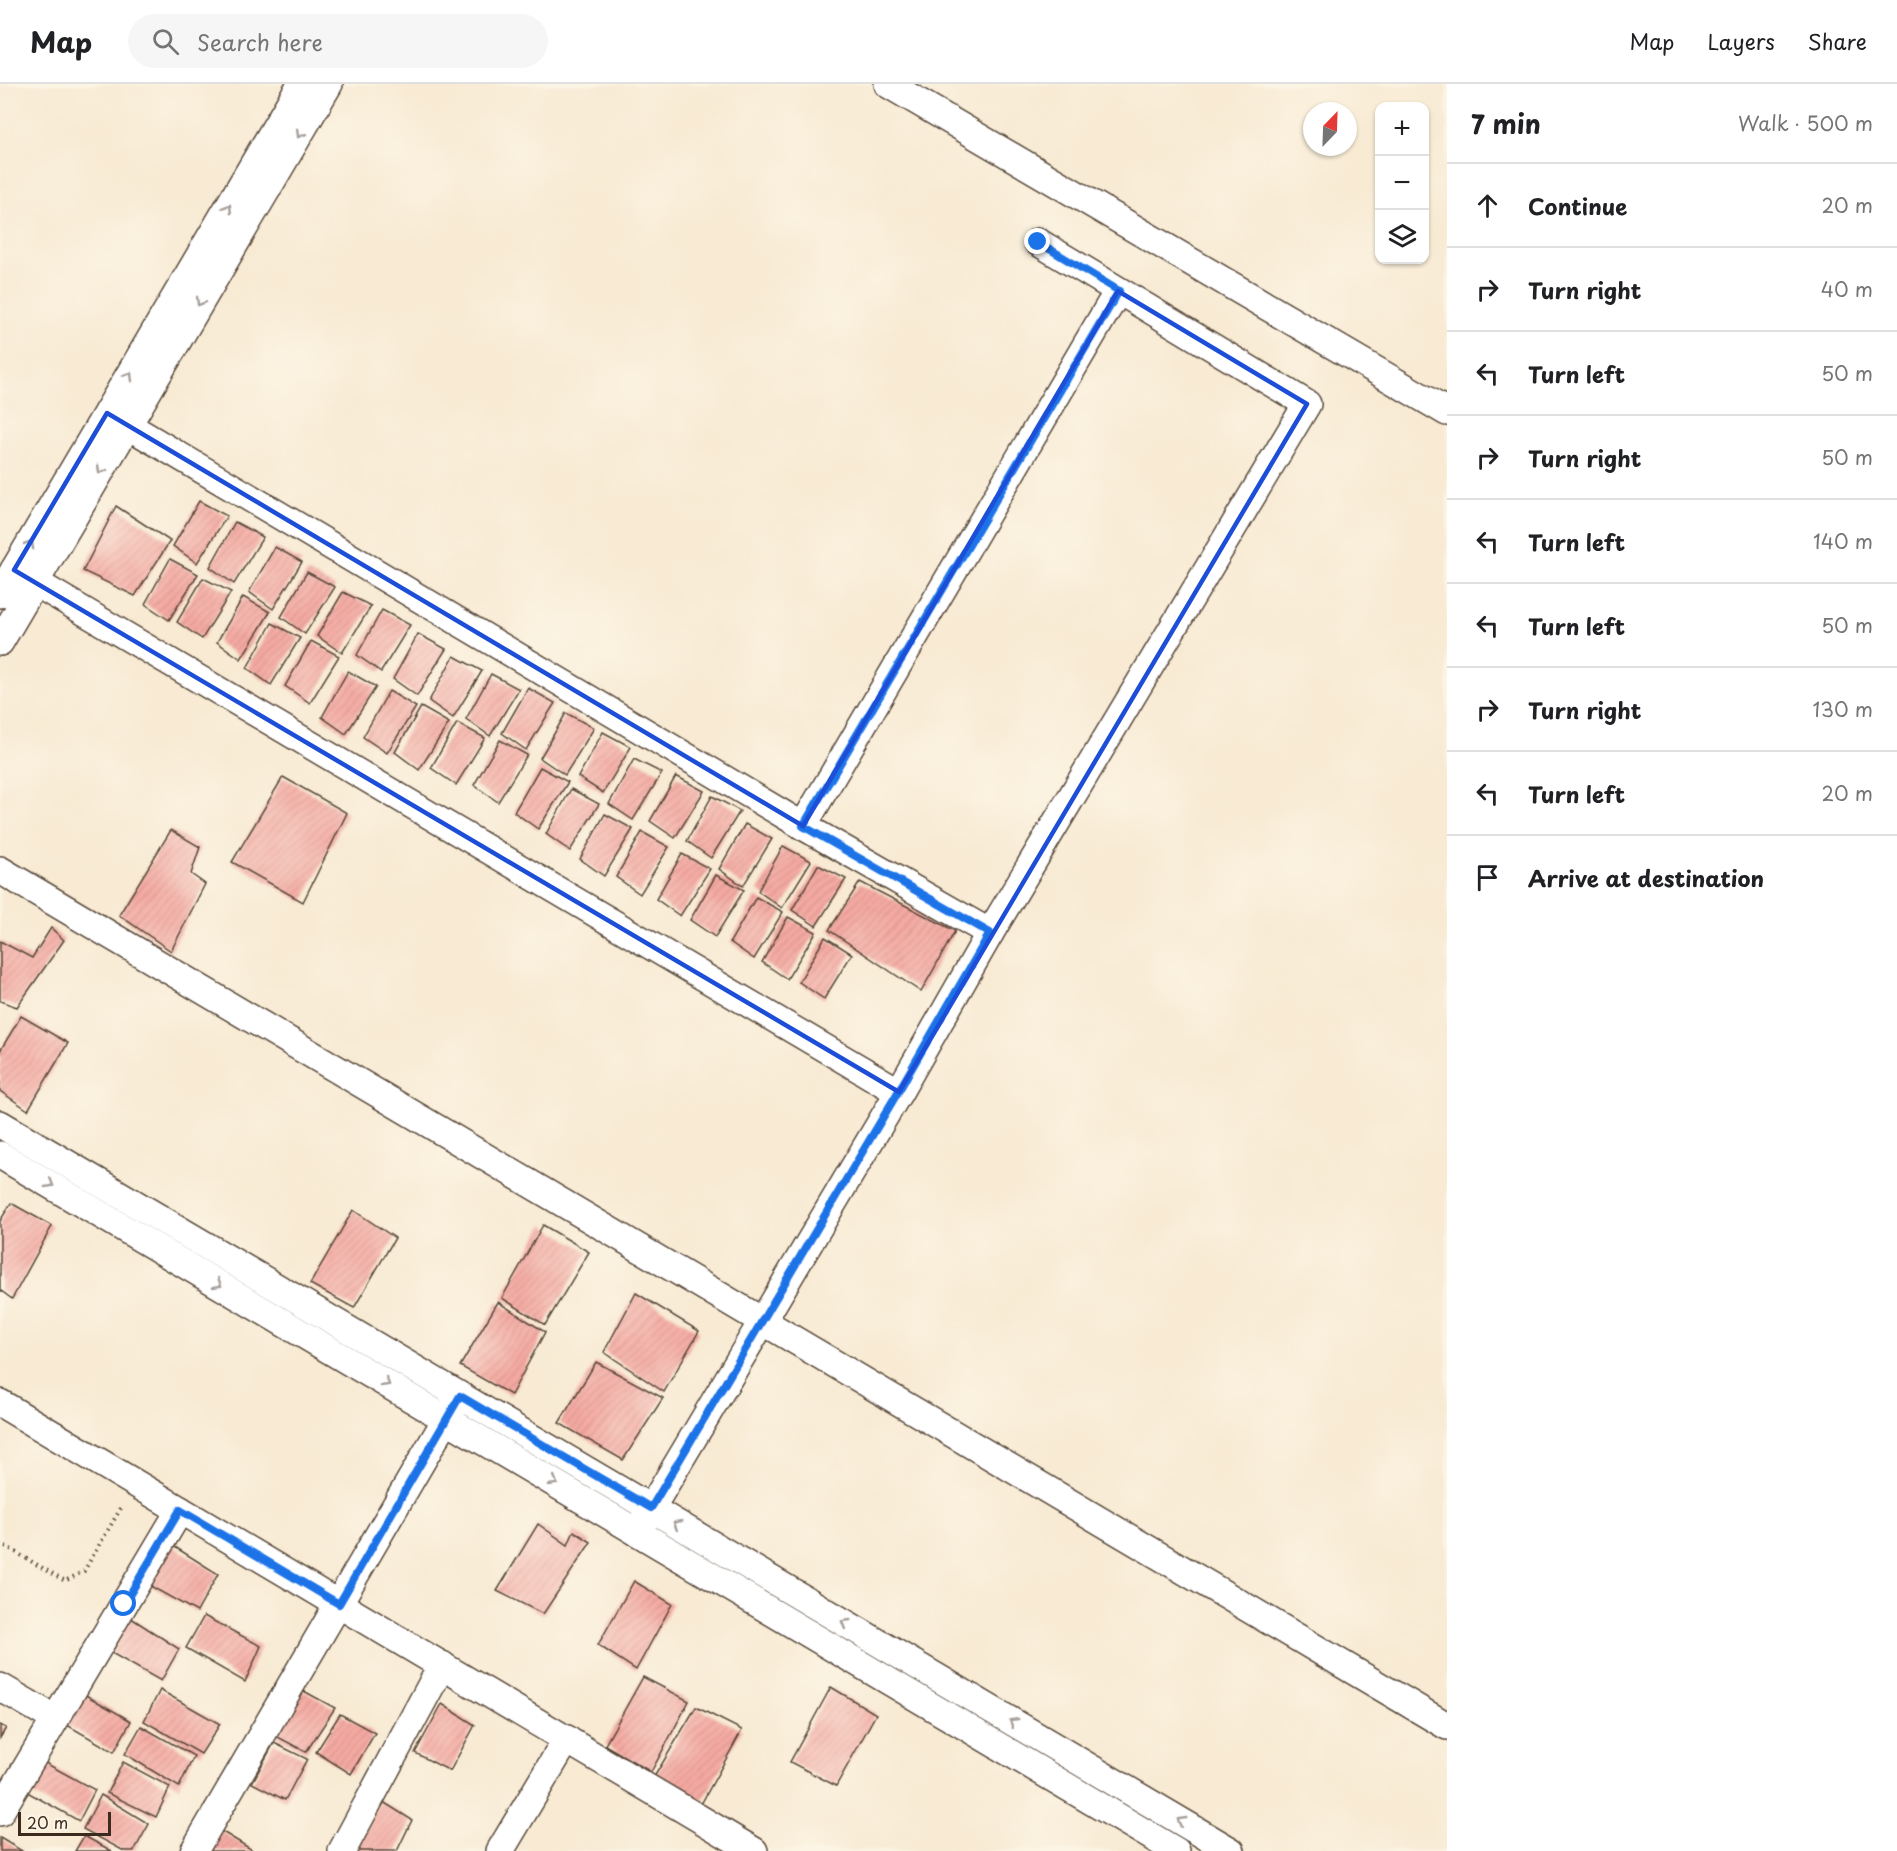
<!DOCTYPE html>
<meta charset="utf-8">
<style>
body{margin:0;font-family:"Playpen Sans",sans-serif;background:#f6f6f6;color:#202124}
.controls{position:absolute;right:18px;top:18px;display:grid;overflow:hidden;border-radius:12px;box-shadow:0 2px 4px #0004}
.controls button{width:54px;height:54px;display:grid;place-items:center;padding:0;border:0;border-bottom:2px solid #e0e0e0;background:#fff;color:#202124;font:30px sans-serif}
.compass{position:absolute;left:1303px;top:18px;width:54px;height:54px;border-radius:50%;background:#fff;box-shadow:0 2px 4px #0004;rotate:23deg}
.scale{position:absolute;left:18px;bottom:15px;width:93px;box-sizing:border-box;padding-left:6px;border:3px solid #3b2a1e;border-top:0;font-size:16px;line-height:21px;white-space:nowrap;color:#3b2a1e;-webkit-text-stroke:4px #fcf5e5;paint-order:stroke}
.stop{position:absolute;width:18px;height:18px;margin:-14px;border:4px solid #1a73e8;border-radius:50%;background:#fff}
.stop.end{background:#1a73e8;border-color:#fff;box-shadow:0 2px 6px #0008}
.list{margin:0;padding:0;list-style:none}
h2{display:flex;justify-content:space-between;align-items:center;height:78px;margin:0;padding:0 24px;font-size:26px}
h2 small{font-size:20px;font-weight:400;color:#757577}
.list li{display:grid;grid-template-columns:39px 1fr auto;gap:18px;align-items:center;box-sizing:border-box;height:84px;padding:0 24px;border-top:2px solid #e0e0e0}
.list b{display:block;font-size:22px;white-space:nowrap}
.list em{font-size:20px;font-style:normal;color:#757577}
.icon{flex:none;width:33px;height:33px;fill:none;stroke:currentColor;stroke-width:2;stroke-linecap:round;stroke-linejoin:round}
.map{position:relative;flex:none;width:1447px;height:1767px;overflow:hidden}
header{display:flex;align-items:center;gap:36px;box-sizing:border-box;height:84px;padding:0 30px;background:#fff;border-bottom:2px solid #e0e0e0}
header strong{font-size:28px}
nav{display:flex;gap:33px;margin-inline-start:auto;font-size:21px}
.search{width:420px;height:54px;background:#f6f6f6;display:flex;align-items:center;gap:15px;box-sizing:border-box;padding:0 21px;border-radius:33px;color:#757577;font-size:22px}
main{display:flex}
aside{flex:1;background:#fff}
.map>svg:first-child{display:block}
.building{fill:url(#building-hatch)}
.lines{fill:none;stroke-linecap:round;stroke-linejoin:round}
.street-casing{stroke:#574739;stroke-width:30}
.path{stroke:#574739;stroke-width:4;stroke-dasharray:1.5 4.5;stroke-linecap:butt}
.street{stroke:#fff;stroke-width:27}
.oneway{stroke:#a79f9a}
.route{stroke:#1a73e8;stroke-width:8}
.marked{fill:none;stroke:#1d4ed8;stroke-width:4.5;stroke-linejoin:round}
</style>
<header>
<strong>Map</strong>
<div class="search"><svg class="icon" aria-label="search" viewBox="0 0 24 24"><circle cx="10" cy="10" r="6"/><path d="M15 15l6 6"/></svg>Search here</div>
<nav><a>Map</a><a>Layers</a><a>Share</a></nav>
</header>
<main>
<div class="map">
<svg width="1447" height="1767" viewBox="0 0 1447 1767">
<defs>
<pattern id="building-hatch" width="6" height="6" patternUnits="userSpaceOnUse" patternTransform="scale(1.5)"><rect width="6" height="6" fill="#f5aaa3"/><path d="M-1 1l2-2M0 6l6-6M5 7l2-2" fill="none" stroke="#d3928c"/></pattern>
</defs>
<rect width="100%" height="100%" fill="#fcf5e5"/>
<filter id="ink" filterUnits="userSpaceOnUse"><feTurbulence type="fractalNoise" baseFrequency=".0167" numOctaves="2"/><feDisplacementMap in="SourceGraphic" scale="12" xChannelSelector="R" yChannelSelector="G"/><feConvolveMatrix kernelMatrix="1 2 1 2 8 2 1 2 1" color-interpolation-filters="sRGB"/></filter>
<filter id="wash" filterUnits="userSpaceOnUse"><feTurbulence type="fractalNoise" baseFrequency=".008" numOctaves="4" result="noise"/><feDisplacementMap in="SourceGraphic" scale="24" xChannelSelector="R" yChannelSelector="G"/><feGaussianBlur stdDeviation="1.35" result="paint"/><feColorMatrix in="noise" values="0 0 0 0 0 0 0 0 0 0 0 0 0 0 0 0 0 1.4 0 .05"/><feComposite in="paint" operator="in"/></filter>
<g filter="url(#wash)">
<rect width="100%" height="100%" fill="#f8ead3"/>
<g id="blocks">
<g class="building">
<path d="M199,417L227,432L197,479L173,462Z"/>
<path d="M116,422L170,457L135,512L83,487Z"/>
<path d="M235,438L263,453L234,500L210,483Z"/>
<path d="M275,463L302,478L273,525L249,508Z"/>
<path d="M170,475L198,490L169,536L145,520Z"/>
<path d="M307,488L335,503L305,550L281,533Z"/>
<path d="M203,494L231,508L202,555L177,538Z"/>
<path d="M343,508L371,522L342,569L317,552Z"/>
<path d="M243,513L270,528L241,575L217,558Z"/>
<path d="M382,526L410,541L381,588L357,571Z"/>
<path d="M272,539L300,554L271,601L247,584Z"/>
<path d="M418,550L446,565L417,612L393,595Z"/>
<path d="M311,557L339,572L310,619L285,602Z"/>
<path d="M454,572L482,587L453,634L429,617Z"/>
<path d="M348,587L376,603L346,650L322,633Z"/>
<path d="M491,590L519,605L490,652L466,635Z"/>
<path d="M528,604L555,619L526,666L502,649Z"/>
<path d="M389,607L416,623L387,669L363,653Z"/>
<path d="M421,623L449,639L419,686L395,668Z"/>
<path d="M566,629L594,644L565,691L540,674Z"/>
<path d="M457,639L485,654L456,701L431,684Z"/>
<path d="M603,648L631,663L603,709L578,693Z"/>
<path d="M500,656L527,671L498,718L474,701Z"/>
<path d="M634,675L662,689L633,736L609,720Z"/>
<path d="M540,683L568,698L538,745L514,728Z"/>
<path d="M676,692L704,707L675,754L650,737Z"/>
<path d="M283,693L347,729L303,818L232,778Z"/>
<path d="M571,705L599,720L570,767L546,750Z"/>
<path d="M712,712L740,727L711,774L687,757Z"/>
<path d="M605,730L633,745L604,792L580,775Z"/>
<path d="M745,740L772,755L743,802L719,785Z"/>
<path d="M171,746L200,763L191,790L205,800L171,867L119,831Z"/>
<path d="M642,748L669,763L640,810L616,793Z"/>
<path d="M783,762L811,777L782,824L758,807Z"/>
<path d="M682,770L710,785L680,832L656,815Z"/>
<path d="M818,781L846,795L816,842L792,826Z"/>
<path d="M716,791L744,806L715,853L690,836Z"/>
<path d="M860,798L955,847L921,908L829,846Z"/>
<path d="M756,813L783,828L754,875L730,858Z"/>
<path d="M788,833L816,848L787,895L762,878Z"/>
<path d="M51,844L64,856L17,923L0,917V857L32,874Z"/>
<path d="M825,853L852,870L824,915L799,898Z"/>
<path d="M21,932L68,959L28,1026L0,1007V967Z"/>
<path d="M11,1119L52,1142L12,1215L0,1206V1137Z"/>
<path d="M353,1126L395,1154L354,1224L310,1200Z"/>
<path d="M543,1141L589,1168L545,1241L502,1214Z"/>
<path d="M636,1209L699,1247L664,1308L604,1268Z"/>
<path d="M498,1218L545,1248L511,1311L460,1282Z"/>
<path d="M596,1278L663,1314L623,1376L559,1339Z"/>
<path d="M538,1440L568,1461L574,1447L591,1458L543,1530L497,1507Z"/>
<path d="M167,1458L218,1490L197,1528L143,1498Z"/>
<path d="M634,1497L672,1520L636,1586L598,1561Z"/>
<path d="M125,1530L179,1565L161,1597L106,1566Z"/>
<path d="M204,1532L261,1562L245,1598L186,1564Z"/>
<path d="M643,1593L689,1617L651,1688L605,1661Z"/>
<path d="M831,1603L876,1630L836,1702L790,1678Z"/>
<path d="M77,1606L131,1637L114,1668L60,1637Z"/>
<path d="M160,1606L220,1640L201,1670L144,1637Z"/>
<path d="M302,1606L335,1624L306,1668L274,1651Z"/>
<path d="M442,1620L475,1641L450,1687L415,1669Z"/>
<path d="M696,1623L742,1646L700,1722L654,1693Z"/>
<path d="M340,1630L375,1649L351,1690L316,1668Z"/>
<path d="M0,1641L6,1644L0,1654Z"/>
<path d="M141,1642L194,1672L179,1703L125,1670Z"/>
<path d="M274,1659L307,1675L285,1716L252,1699Z"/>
<path d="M38,1675L95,1706L79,1737L20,1704Z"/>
<path d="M123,1678L170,1703L156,1733L107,1709Z"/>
<path d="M101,1711L149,1740L134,1767H124L83,1745Z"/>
<path d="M380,1716L412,1736L397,1767H355Z"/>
<path d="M221,1747L254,1767H209Z"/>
<path d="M84,1752L112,1767H75Z"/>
<path d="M0,1754L22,1767H0Z"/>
</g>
</g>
</g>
<g filter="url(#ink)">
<use href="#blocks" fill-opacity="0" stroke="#574739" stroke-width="1.5"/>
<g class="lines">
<g class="street-casing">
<g id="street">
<path d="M888,0L1447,328"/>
<path d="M107,329L803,742L990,849"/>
<path d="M14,486L899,1008"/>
<path d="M0,510L301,0"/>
<path d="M0,558L329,0"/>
<path d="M803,742L1118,207"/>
<path d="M0,786L1447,1642"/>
<path d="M0,1040L1231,1767"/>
<path d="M0,1071L1176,1767"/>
<path d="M0,1319L754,1767"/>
<path d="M637,1448L899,1008L990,849L1307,320L1038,158"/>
<path d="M0,1603L55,1635"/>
<path d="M0,1728L180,1426"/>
<path d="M194,1767L455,1320"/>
<path d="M342,1767L442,1581"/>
<path d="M500,1767L567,1655"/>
</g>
</g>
<path class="path" d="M0,1459L65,1497L84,1487L121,1424"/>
<use href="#street" class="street"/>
</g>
<defs><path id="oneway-chevron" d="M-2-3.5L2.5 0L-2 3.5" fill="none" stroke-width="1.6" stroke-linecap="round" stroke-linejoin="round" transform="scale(1.5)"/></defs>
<g class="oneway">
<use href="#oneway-chevron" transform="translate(300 50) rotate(121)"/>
<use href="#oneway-chevron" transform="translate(228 124) rotate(-59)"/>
<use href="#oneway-chevron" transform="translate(200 218) rotate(121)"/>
<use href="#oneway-chevron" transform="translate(129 292) rotate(-59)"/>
<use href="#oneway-chevron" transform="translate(101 386) rotate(120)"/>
<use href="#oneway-chevron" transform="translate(30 460) rotate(-60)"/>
<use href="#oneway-chevron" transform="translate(50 1100) rotate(31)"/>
<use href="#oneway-chevron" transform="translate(218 1200) rotate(31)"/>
<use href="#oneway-chevron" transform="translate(386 1299) rotate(31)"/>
<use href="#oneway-chevron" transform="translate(554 1398) rotate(31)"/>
<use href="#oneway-chevron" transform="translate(677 1440) rotate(-149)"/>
<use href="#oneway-chevron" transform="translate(845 1539) rotate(-149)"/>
<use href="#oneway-chevron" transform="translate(1013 1638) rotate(-149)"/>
<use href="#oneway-chevron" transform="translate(1181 1737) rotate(-149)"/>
</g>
</g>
<g class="lines" filter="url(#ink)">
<path class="route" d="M124,1520L180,1426L339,1520L460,1312L651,1424L898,1008L990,849L803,742L1119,207L1038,158"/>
</g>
<path class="marked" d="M1118,207L1307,320L899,1008L14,486L107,329L803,742Z"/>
</svg>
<div class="controls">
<button>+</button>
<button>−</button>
<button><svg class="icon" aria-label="layers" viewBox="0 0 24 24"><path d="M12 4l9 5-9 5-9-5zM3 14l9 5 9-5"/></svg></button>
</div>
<svg class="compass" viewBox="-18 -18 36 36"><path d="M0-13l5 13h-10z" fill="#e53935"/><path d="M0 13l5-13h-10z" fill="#757577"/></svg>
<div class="scale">20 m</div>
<div class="stop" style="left:124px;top:1520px"></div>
<div class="stop end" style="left:1038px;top:158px"></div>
</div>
<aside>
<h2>7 min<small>Walk · 500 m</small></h2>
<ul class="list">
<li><svg class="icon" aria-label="ahead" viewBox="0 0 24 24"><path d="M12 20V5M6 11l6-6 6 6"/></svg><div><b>Continue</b></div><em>20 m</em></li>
<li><svg class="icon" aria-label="right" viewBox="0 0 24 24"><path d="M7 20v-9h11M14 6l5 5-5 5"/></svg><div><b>Turn right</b></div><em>40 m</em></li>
<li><svg class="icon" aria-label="left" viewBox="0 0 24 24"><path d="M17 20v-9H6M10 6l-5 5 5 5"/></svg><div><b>Turn left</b></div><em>50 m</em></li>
<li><svg class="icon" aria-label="right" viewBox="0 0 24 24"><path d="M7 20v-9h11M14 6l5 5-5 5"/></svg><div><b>Turn right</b></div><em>50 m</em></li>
<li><svg class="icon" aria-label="left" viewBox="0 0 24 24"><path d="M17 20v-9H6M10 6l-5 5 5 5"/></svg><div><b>Turn left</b></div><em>140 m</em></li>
<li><svg class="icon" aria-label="left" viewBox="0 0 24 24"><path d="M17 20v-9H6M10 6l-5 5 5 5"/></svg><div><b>Turn left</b></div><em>50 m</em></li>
<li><svg class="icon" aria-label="right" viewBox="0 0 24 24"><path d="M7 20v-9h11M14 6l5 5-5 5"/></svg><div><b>Turn right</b></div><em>130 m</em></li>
<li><svg class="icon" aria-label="left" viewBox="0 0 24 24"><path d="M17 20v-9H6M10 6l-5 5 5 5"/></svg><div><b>Turn left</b></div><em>20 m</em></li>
<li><svg class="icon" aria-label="arrive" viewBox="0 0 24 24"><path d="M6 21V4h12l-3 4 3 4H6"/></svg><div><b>Arrive at destination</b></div></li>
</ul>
</aside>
</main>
